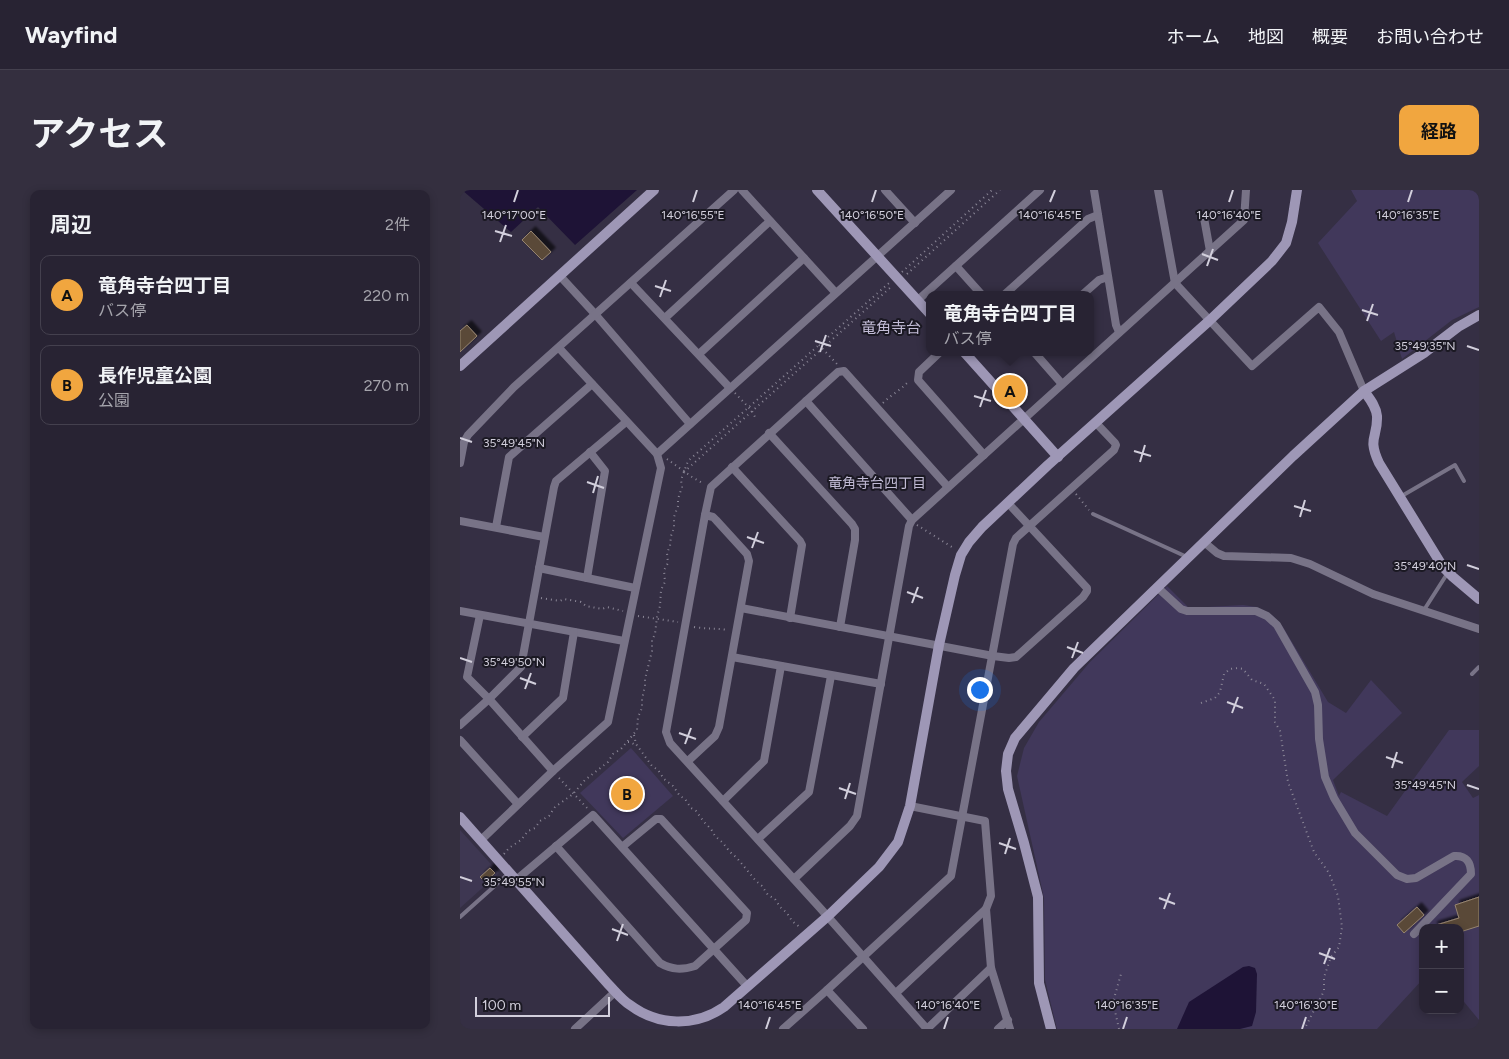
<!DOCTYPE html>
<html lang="ja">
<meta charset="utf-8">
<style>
body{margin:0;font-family:Figtree,"Noto Sans JP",sans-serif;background:#342f3f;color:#f1f3f6}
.controls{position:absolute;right:15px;bottom:15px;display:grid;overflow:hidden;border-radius:10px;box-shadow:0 2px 8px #0003}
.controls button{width:45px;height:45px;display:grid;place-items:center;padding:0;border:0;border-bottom:1px solid #44404e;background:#282333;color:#f1f3f6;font:25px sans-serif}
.scale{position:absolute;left:15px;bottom:12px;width:135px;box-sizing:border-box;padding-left:5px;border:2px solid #d2cfdc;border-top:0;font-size:14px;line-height:18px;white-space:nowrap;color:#d2cfdc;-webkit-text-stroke:4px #1b1923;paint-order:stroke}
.you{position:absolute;left:519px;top:499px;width:18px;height:18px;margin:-12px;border:4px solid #fff;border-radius:50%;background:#1a73e8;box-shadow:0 0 0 8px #1a73e833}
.badge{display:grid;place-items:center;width:32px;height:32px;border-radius:50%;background:#f1a63f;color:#111;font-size:16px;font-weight:700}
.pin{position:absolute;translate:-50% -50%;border:2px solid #fff;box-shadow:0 1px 5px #0006}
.popup{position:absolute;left:466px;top:101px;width:168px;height:65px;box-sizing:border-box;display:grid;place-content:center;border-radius:10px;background:#282333;filter:drop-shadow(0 1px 4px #0005);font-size:16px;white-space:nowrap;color:#a5a4ac}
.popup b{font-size:19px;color:#f1f3f6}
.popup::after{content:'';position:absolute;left:50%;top:100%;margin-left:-10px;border:10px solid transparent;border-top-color:#282333}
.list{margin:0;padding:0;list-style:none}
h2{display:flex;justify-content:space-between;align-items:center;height:65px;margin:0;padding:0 20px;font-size:21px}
h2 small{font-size:16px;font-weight:400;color:#a5a4ac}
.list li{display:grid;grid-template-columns:32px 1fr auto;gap:15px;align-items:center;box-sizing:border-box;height:80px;margin:0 10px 10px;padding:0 10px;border:1px solid #44404e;border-radius:10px}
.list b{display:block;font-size:19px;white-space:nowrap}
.list p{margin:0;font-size:16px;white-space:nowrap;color:#a5a4ac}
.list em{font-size:16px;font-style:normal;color:#a5a4ac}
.map{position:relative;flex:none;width:1019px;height:839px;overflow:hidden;border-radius:10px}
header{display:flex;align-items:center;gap:30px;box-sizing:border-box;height:70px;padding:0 25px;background:#282333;border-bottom:1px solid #44404e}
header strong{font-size:24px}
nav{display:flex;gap:28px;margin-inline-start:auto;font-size:18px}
.intro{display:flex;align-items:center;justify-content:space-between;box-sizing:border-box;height:120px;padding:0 30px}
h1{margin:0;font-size:35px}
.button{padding:12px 22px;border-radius:10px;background:#f1a63f;color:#111;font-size:18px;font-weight:700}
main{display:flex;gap:30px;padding:0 30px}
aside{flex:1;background:#282333;border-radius:10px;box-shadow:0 2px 8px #0003}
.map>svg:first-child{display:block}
.built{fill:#3e3752}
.green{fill:#41385b}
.water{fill:#1e1336}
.building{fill:#5a4a37;stroke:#968470;filter:url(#shadow)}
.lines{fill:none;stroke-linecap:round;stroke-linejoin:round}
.path{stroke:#8b8797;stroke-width:2;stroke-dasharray:1 4;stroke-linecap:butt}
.lane{stroke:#787387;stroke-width:4}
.street{stroke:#787387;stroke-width:8}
.secondary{stroke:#9e97b6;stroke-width:10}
.ticks{fill:none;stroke:#d2cfdc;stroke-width:2}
.labels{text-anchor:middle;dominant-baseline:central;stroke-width:4;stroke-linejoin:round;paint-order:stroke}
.neighbourhood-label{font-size:14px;fill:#c2bcd6;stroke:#1b1923}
.quarter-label{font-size:15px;fill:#c2bcd6;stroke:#1b1923}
.ticks-label{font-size:12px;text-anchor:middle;fill:#d2cfdc;stroke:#1b1923;stroke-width:4;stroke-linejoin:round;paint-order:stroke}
</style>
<header>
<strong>Wayfind</strong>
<nav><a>ホーム</a><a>地図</a><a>概要</a><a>お問い合わせ</a></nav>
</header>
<div class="intro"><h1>アクセス</h1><a class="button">経路</a></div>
<main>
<aside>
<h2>周辺<small>2件</small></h2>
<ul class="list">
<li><span class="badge">A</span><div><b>竜角寺台四丁目</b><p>バス停</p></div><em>220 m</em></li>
<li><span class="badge">B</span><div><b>長作児童公園</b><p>公園</p></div><em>270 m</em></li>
</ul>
</aside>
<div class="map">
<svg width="1019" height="839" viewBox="0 0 1019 839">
<defs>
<filter id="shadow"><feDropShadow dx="4.5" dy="-4.5" stdDeviation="1" flood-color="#0009"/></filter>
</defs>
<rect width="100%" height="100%" fill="#352f44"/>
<path class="built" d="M0,640L39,683L0,718Z"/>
<g class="green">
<path d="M891,0H1019V117L992,130L942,169L934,142L921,151L858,53L897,11Z"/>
<path d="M707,396L729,418L783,415L797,417L812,425L823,437L868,512L886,523L911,490L942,523L873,590L879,606L881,602L927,626L989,540H1019V576L1002,592L1013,608L1019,605V830L1000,807V738H963V789L917,839H597L585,790L584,708L557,586L564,558L579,532L630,472Z"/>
<path d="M171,558L213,606L163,648L120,603Z"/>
</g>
<g class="water">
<path d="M2,0H177L115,55L78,17L51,42Z"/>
<path d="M789,776L795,778L797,784L796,822L792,836L780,839H717L729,812L783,777Z"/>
</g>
<g class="building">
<path d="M71,41L91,62L82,70L62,50Z"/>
<path d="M7,135L17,146L0,162V141Z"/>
<path d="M30,678L35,683L25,692L20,687Z"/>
<path d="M1019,707V736L1000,742V738H973V736L999,728L995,715Z"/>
<path d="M957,717L964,725L944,743L937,735Z"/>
</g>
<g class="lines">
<g class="path">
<path d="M442,82L532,0"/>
<path d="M447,84L540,0"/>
<path d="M359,155L377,174"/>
<path d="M275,203L292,221L295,227"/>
<path d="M423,213C432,204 441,200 449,191"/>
<path d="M207,269L232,287L244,294"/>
<path d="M224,282L431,97"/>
<path d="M616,304L629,320"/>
<path d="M457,335L495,359"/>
<path d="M81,408L100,411L104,409L121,412L126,416L142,419L147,417L163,421"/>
<path d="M178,426L218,432"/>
<path d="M234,437C246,439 256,438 268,440"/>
<path d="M741,513L755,508L760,502L764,484L770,479L778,478L783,479L792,490L804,494L815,510V532L820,541L828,592L854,662L869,683L878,706L882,737L879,757L871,767L864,787V801L846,836V839"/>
<path d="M174,545L176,554L192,576L198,580L204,589L213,596L220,606L225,609L231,618L236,621L244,632L251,639L255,646L263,653L270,662L277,668L296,691L302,696L308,705L315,709L320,717L327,723L332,731L341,738"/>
<path d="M168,552H170L177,556"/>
<path d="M99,588L128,619"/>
<path d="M44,664L49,658L61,650L68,641L75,638L80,631L89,626L95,617L113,604L125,590L148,572L153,564L161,559L177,540L178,527L182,518V509L185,496V489L192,461V450L195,444L197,427L200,416L201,400L205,392L204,380L208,373L207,363L210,356L211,346L214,338V327L218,316V309L222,297L221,290L228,271L429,93"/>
<path d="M659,839L653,812L661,784"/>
</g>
<g class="lane">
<path d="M940,307L995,275L1004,291"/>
<path d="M633,324L727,367"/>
<path d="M964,420L987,384"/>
<path d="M1012,484L1019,477"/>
<path d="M0,727L48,684"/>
</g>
<g class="street">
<path d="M282,0L375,102"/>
<path d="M425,0L455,33"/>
<path d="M634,0L656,135L659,142"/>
<path d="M698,0L715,93L792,176L859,117L879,142L904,201"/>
<path d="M744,28L750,61"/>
<path d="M496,76L522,105"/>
<path d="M100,86L135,124L230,234"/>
<path d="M171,93L270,198"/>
<path d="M544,105L628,29L638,25"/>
<path d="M622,105L639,90L648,87"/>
<path d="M458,110L580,0"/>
<path d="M205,128L310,31"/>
<path d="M480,162L459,182L458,190L524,265"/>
<path d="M574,162L602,194"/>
<path d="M239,164L344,68"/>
<path d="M346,211L452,330"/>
<path d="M309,243L392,334L395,339V350L380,437"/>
<path d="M197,264L491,0"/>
<path d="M0,273L4,252L8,245L54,197L274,0"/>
<path d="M272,277L340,351L342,355L330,428"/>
<path d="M0,331L84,347"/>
<path d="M36,337L49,267L132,194"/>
<path d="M744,352L757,363L764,366L831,368L850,374L913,404L1019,439"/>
<path d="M79,378L175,398"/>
<path d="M127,388L145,281L130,262"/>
<path d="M697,397L721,419L727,421H796L807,426L817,435L855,502L858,515L859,549L865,587L874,608L895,643L937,685L947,689L956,688L994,666C1006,665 1011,672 1011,684L954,744"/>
<path d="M281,418L533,466L549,468L556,467L623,407L627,401V398L548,313"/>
<path d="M0,421L164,451"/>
<path d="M20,425L7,487L29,509L93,581"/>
<path d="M272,467L421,494"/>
<path d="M0,535L29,509L61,477L94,297L96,291L166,232"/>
<path d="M62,547L103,508L114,442"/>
<path d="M0,550L58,614"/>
<path d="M228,571L255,546L259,537L289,371L287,364L256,330L253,327L245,325"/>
<path d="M263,611L304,571L321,476"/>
<path d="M450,616L525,631L531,706L526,719L531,778L550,839"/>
<path d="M298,649L349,602L371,486"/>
<path d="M21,650L93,581L148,532L201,278L197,264L99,158"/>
<path d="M96,656L200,773C212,780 222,780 235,776L286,730L287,723L201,629H196L162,657"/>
<path d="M334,689L390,636L397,626L449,336L452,330L784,30L786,0"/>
<path d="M56,690L133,625L287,796"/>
<path d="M436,803L526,719"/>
<path d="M115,839L155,802"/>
<path d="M323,839L367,800"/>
<path d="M403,839L367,800L491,686L553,354L556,348L654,260L656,255L655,253L636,233"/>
<path d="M467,839L361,719L210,553L206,542L245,325L251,297L378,182L384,181L488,297"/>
<path d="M467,839L531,778"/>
<path d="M538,839L548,830"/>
</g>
<g class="secondary">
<path d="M357,0L470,124"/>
<path d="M504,162L598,267"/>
<path d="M0,176L194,0"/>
<path d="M904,201C909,208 916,216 917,226C918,248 907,247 919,273L983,377L993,387L1019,409"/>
<path d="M0,627L148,794C155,801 162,810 170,815C198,836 235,837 264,817L368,726L419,677L438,652L450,616L479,455L495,385L501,365L509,352L522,337L588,275L749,131L812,71L826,53L832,32L837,0"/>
<path d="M591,839L579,793L578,707L564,653L548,599L546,581L548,564L555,548L614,478L833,266L904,201L964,163L998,137L1019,125"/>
</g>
</g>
<path class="ticks" d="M54,12L58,0M233,12L237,0M412,12L416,0M590,12L595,0M769,12L773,0M948,12L952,0M35,41L52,46M40,52L46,35M742,64L758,70M747,76L753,59M195,96L211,101M200,107L206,90M902,120L918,125M907,131L913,114M355,151L371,156M1007,156L1019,160M360,162L366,145M514,206L531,211M520,217L526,200M0,248L12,252M674,261L691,266M680,272L685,255M127,292L144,298M133,303L138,286M834,316L851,321M840,327L845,310M287,347L304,353M292,358L298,342M1007,375L1019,379M447,402L463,408M452,413L458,397M607,457L623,463M0,468L12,472M612,468L618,452M60,488L76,494M65,499L71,483M767,512L783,518M772,523L778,507M219,543L236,549M225,554L231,538M926,567L943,573M932,578L937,562M1007,595L1019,599M379,598L396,604M385,609L390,593M539,653L556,659M545,664L550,648M0,687L12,691M699,708L715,714M704,719L710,703M152,739L168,745M157,751L163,734M859,763L875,769M864,774L870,758M306,839L310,827M484,839L488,827M663,839L667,827M842,839L846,827"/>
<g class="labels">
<g class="neighbourhood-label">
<text x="417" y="293">竜角寺台四丁目</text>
</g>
<g class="quarter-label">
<text x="431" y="138">竜角寺台</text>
</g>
</g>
<g class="ticks-label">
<text x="54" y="29">140°17'00"E</text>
<text x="233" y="29">140°16'55"E</text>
<text x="412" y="29">140°16'50"E</text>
<text x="590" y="29">140°16'45"E</text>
<text x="769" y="29">140°16'40"E</text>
<text x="948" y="29">140°16'35"E</text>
<text x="965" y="160">35°49'35"N</text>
<text x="54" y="257">35°49'45"N</text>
<text x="965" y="380">35°49'40"N</text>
<text x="54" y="476">35°49'50"N</text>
<text x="965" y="599">35°49'45"N</text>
<text x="54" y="696">35°49'55"N</text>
<text x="310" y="819">140°16'45"E</text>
<text x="488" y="819">140°16'40"E</text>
<text x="667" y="819">140°16'35"E</text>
<text x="846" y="819">140°16'30"E</text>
</g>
</svg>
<div class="controls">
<button>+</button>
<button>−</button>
</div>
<div class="scale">100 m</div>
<div class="you"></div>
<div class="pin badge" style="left:550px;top:201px">A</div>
<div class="popup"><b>竜角寺台四丁目</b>バス停</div>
<div class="pin badge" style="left:167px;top:604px">B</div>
</div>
</main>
